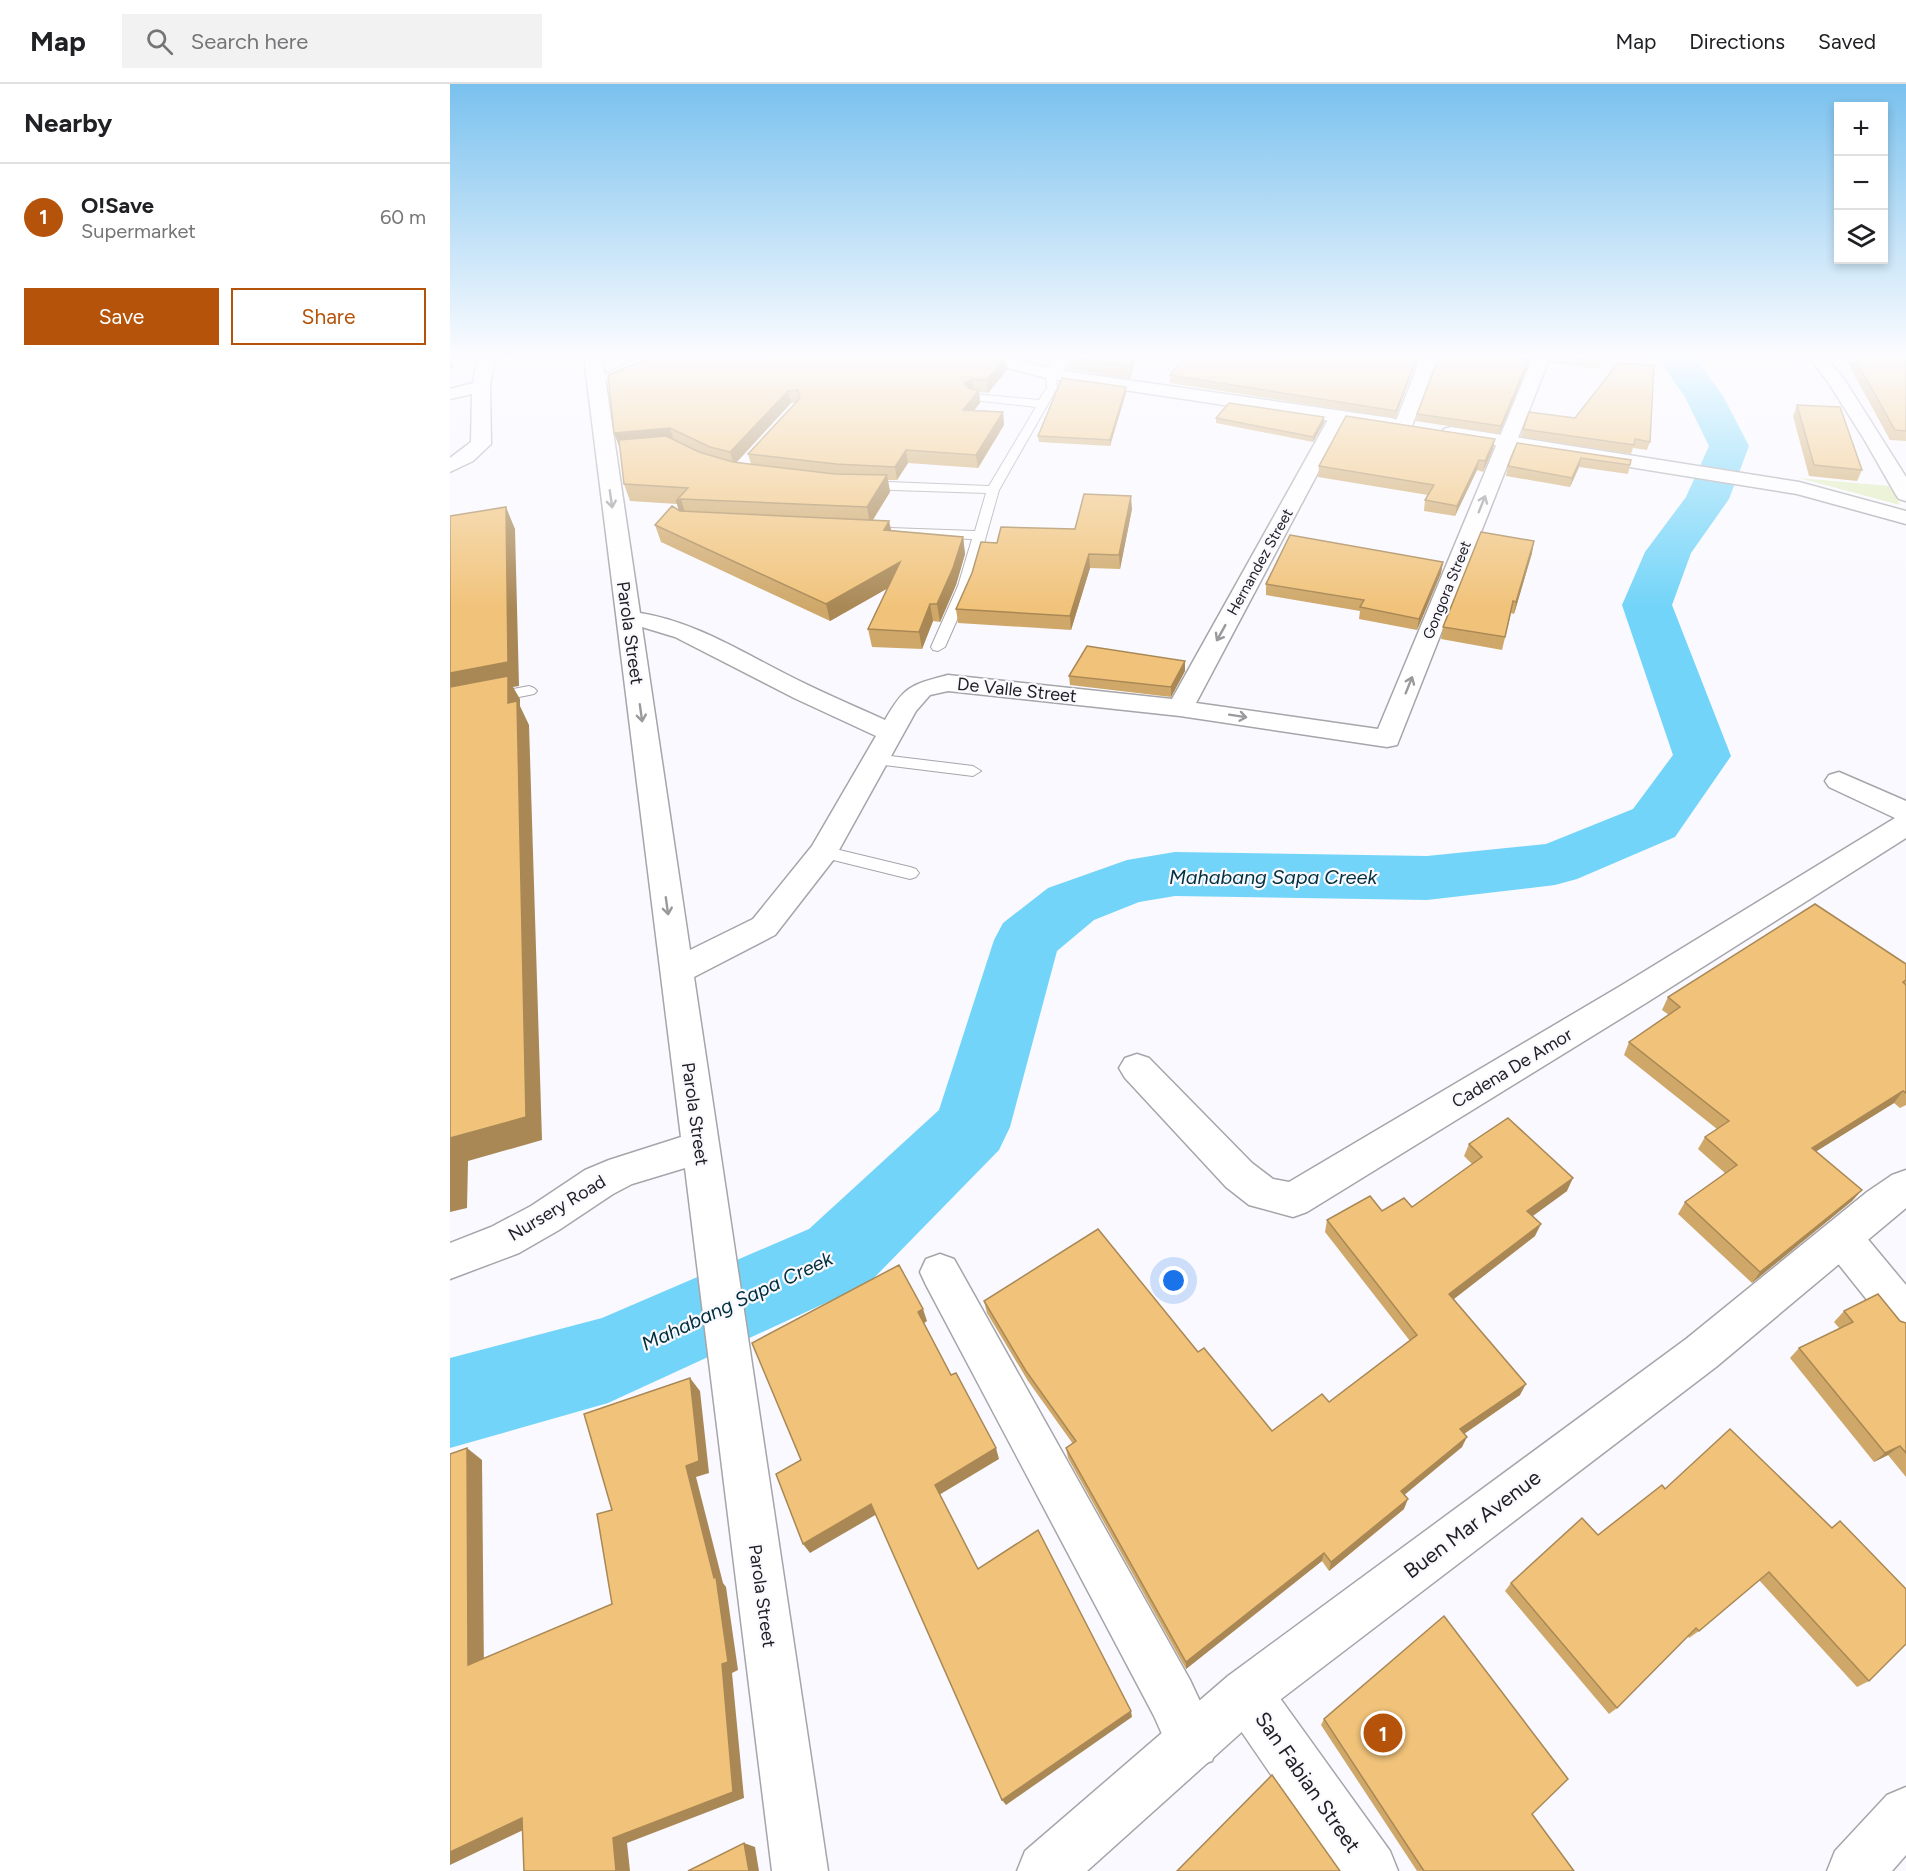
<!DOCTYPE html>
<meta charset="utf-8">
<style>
body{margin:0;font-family:Figtree,sans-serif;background:#f2f2f2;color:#202124}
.controls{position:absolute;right:18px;top:18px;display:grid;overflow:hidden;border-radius:0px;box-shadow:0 3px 9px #0003}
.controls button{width:54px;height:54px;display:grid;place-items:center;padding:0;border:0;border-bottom:2px solid #e0e0e0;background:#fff;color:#202124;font:30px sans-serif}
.you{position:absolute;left:724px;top:1197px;width:21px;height:21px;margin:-15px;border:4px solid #fff;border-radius:50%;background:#1a73e8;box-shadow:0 0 0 9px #1a73e833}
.badge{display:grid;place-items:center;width:39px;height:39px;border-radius:50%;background:#b45309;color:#fff;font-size:20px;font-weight:700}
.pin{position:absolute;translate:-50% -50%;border:3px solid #fff;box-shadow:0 2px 6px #0006}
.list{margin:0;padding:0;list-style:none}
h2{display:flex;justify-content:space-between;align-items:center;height:78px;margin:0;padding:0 24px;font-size:26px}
h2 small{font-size:20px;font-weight:400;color:#757577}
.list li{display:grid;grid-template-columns:39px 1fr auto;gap:18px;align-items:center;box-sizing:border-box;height:108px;padding:0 24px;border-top:2px solid #e0e0e0}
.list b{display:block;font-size:22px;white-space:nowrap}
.list p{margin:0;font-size:20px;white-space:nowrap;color:#757577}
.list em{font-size:20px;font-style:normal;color:#757577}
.actions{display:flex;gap:12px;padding:18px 24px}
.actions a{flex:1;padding:14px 0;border:2px solid #b45309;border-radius:0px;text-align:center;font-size:21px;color:#b45309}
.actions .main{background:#b45309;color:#fff}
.icon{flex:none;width:33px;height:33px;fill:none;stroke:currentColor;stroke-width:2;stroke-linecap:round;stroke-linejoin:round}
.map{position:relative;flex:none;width:1456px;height:1787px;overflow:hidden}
header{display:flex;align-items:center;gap:36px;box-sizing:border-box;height:84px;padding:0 30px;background:#fff;border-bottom:2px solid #e0e0e0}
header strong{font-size:28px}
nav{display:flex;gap:33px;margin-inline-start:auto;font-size:21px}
.search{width:420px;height:54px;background:#f2f2f2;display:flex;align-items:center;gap:15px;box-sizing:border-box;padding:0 21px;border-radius:0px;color:#757577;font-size:22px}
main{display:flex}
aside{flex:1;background:#fff}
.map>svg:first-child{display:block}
.green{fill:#dfecb9}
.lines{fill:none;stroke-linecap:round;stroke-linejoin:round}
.river{fill:#72d4f8;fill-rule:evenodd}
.lane-casing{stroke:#a5a5aa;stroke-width:2}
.street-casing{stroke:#a5a5aa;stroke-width:3}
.secondary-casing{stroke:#a5a5aa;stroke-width:3}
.lane{fill:#fff;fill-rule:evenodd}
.street{fill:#fff;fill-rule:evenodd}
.secondary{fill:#fff;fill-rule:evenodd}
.wall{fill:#cfa869;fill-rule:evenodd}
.shaded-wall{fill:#a98855}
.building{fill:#f1c37a;stroke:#a98855;stroke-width:1.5}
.oneway{stroke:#9a9a9c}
.labels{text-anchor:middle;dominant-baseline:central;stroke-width:4.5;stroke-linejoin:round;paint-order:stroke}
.far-street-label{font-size:15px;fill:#1f1f22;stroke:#f9f9ff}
.street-label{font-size:18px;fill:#1f1f22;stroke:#f9f9ff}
.water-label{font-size:20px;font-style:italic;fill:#002f3d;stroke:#f9f9ff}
.near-street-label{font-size:21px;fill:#1f1f22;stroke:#f9f9ff}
</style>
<header>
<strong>Map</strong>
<div class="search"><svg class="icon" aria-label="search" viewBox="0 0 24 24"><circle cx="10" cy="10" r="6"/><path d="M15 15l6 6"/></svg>Search here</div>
<nav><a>Map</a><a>Directions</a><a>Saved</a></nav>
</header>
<main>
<aside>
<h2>Nearby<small></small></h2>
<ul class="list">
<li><span class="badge">1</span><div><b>O!Save</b><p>Supermarket</p></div><em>60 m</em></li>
</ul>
<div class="actions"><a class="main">Save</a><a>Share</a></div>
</aside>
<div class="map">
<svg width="1456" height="1787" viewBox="0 0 1456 1787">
<rect width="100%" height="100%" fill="#f9f9ff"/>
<path class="green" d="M1349,394L1440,402L1450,421Z"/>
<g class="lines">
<path class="river" d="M1207,273H1244L1273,312L1299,362L1279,415L1241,469L1222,521L1281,672L1225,753L1127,795L1105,801L977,816L725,812L689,818L644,836L607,867L560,1043L549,1066L419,1199L158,1319L0,1364V1274L152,1234L359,1145L489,1026L544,856L553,839L598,804L677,776L725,768L977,772L1096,760L1183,725L1223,671L1172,521L1195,468L1236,413L1259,362L1235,313Z"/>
<g class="lane-casing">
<g id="lane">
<path d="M190,273H204L150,299L141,297Z"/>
<path d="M601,287L606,290L607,304L549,406L522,502L495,563L488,567L483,566L481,563L508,502L522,455L440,452L434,448L440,444L525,447L536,409L413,405L407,401L413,397L539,402L586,323L523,316L518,313L523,310L589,316L597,304L596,290Z"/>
<path d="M79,602L84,604L87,607L84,610L0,627V617Z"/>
<path d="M424,670L523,682L531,687L523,692L418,679L416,675L418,671Z"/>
<path d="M373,762L460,783L466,785L469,789L466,793L460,795L367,772L364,768L367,764Z"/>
</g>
</g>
<g class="street-casing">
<g id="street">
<path d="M28,273H45L40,302L41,360L23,377L0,388V374L21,358L22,310L0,315V305L23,299Z"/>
<path d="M134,273H152L190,529C241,537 285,564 330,587C364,605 400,620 435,636C455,601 461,601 498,591L722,615L880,332L882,328H896L898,332L746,619L928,645L1083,273H1100L947,661L937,663L730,632L498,607L480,611L466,627L384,775L325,851L244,893L378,1787H322L235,1084L182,1100L163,1110L109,1146L69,1169L0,1195V1159L41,1143L81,1122L135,1086L159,1076L231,1053ZM192,543L225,553L344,614L426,652L362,762L303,835L240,866Z"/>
<path d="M605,273H622L607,294H595L592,290Z"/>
<path d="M971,273H988L962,342L960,346H946L944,342Z"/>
<path d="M1389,688L1456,717V754L1196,919L857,1128L843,1133L799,1121L776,1103L675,994L669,984L675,974L687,970L699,974L802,1079L823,1095L839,1098L1172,901L1445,734L1379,703L1375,697L1379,691Z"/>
<path d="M1392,1136L1406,1141L1456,1201V1252L1441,1246L1378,1167L1372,1154L1378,1141Z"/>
<path d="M490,1170L504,1175L740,1596L769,1658L762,1677L743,1684L724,1677L704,1632L476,1201L470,1188L476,1175Z"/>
<path d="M796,1584L814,1592L940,1767L948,1787H887L778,1628L770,1610L778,1592Z"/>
<path d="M1456,1703V1771L1442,1787H1377L1385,1767L1437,1711Z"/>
</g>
</g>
<g class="secondary-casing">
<g id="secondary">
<path d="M526,273H556L601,285L941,334L948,336L950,340L948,344L941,346L601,295L528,277Z"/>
<path d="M1359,273H1376L1394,295L1456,393V417L1449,415L1446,411L1414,355L1378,298Z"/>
<path d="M1001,343L1349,398L1456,427V440L1347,410L994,353L991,349L994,345Z"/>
<path d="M1456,1086V1124L1266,1283L814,1628L637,1787H567L575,1767L778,1592L1236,1255L1417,1108L1442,1091Z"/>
</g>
</g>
<use href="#lane" class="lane"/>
<use href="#street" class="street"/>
<use href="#secondary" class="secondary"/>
</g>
<g class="wall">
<path d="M573,273H603L599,278Z"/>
<path d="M618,273H686L680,295L618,285Z"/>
<path d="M734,273H968L945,334L720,299V291Z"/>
<path d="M1101,273H1152L1149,285L1100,279Z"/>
<path d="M1388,273H1456V357L1440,356L1395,274Z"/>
<path d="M555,274L557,286L538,309L529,308L530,319L524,326L553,328L554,341L528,384L458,379L447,396H438L440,408L423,436L439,437L441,447L513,453L515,470L506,501L490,538L483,537L472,565L422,563L418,545L438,504L380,537L211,458L205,441L229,426L227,420L180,417L174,400L170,362H169L164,349L158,291ZM341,319H345L298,370L301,380L287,378Z"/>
<path d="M1077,284L1049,350L966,337L967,330Z"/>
<path d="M676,303V309L660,362L589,358L588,352Z"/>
<path d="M1347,321L1412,386L1407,397L1359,392L1343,332Z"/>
<path d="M1079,328L1200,358L1197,366L1183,364L1181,370L1071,353L1073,345Z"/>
<path d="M766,334L874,339L863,358L766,339Z"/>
<path d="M1067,359L1181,376L1178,390L1129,383L1120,403L1056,392L1058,382Z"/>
<path d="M1043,365L1033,388L1027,386L1005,432L974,427L975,416L978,411L868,393L869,382Z"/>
<path d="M682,425L670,485L640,484L621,546L508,539L506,525L625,445Z"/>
<path d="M1082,469L1064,530L1061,529L1052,566L991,555L993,543Z"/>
<path d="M993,478L991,489L967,546L909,535L910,527L816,511V500Z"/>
<path d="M735,587L721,613L620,601L619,592Z"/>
<path d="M1456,880V1021L1450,1024L1444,1019L1366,1067L1412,1106L1402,1117L1302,1199L1228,1130L1235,1118L1276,1090L1248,1065L1255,1053L1267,1045L1174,971L1179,958L1219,931L1212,926L1218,913Z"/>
<path d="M1019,1060L1117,1107L1082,1132L1085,1152L1003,1215L1070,1311L1014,1350L1012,1363L954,1411V1425L879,1487L872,1477L736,1585L618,1374L616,1364L623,1360L578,1297L537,1229L534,1217L748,1268L822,1347L879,1318L960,1257L875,1148L877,1136L932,1127L962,1123L1022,1080L1014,1072Z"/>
<path d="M1394,1227L1450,1237L1456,1239V1393L1438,1371L1424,1378L1340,1274L1349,1264L1390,1245L1384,1238Z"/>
<path d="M1215,1405L1382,1443L1390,1437L1419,1597L1407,1603L1309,1496L1249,1547L1239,1554L1238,1552L1167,1624L1159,1630L1055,1507L1061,1499L1148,1451Z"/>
<path d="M874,1635L1082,1730L1124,1787H967L871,1641Z"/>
</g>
<g class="shaded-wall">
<path d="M682,273H686L680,295V282Z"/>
<path d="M967,273H968L945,334L946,327Z"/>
<path d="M555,274L557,286L538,309L537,296Z"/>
<path d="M0,276L4,284L0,285Z"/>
<path d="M1078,276L1077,284L1049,350L1051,342Z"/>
<path d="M522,295L523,308L514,300Z"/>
<path d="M676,303V309L660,362V356Z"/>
<path d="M529,306L530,319L514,339L513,326Z"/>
<path d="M338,307L341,319L284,381L280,368Z"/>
<path d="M553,328L554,341L528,384L526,371Z"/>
<path d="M874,333V339L863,358V353Z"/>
<path d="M220,344L224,357L169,362L164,349Z"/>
<path d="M1045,355L1043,365L1033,388L1035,377Z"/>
<path d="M456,366L458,379L447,396L445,383Z"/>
<path d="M1131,374L1129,383L1120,403L1122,394Z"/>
<path d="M1029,376L1027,386L1005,432L1007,422Z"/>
<path d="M437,391L440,408L420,440L417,423Z"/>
<path d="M681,412L682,425L670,485L669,471Z"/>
<path d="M231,415L236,432L231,434L226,417Z"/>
<path d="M56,423L65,445L69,602L63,603L70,615V622L79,641L92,1056L18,1077L17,1124L0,1128V589Z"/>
<path d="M439,437L443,454L434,446Z"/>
<path d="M513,453L515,470L506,501L490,538L487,520Z"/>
<path d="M1084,457L1082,469L1064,530L1066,518Z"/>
<path d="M639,470L640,484L621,546L620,532Z"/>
<path d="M450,478L454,495L380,537L376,520Z"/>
<path d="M993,478L991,489L967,546L969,535Z"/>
<path d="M480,520L483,537L472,565L469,548Z"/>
<path d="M735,577V587L721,613V603Z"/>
<path d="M1453,1007L1444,1019L1354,1075L1362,1064Z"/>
<path d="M1123,1094L1117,1107L1072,1140L1077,1127Z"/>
<path d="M1412,1106L1402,1117L1302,1199L1310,1188Z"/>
<path d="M1091,1140L1085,1152L995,1222L999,1210Z"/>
<path d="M473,1225L477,1237L473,1240L468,1228Z"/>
<path d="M240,1294L250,1307L259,1389L246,1393L273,1499L276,1503L288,1586L282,1589L294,1714L177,1759L180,1787H166L163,1754L264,1494L236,1382Z"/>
<path d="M1076,1300L1070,1311L1005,1356L1010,1345Z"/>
<path d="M1017,1353L1012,1363L947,1417L951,1407Z"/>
<path d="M1450,1362L1438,1371L1424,1378L1435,1369Z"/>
<path d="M17,1364L32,1376L34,1590L18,1581Z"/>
<path d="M546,1364L549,1375L489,1411L485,1401Z"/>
<path d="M958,1415L954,1425L879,1487L881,1478Z"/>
<path d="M421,1420L427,1430L360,1469L353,1460Z"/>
<path d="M874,1469L872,1477L736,1585V1578Z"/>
<path d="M681,1627L682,1633L556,1721L552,1716Z"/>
<path d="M72,1734L88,1739L0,1781V1768Z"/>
<path d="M294,1759L305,1763L309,1787H299Z"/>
</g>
<g class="building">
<path d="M202,273H553L555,274L537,296L522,295L514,300L520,305L529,306L513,326L553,328L526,371L456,366L445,383L386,380L298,370L350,314L348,306L338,307L280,368L260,363L220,344L164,349L158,291Z"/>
<path d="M621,273H682L680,282Z"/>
<path d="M734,273H967L946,327L720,291Z"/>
<path d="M989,273H1061L1078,276L1051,342L967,330Z"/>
<path d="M1114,273H1152L1150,278Z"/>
<path d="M1404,273H1456V347L1445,346Z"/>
<path d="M1168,279L1204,281L1200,358L1185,355L1184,361L1073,345L1079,328L1125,334Z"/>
<path d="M612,294L676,303L660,356L588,352Z"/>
<path d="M779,319L874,333L863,353L766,334Z"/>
<path d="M1347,321L1390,323L1412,386L1364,381Z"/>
<path d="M896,332L1045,355L1035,377L1029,376L1007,422L975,416L984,401L869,382Z"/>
<path d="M216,352L249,368L283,378L385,390L437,391L417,423L231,415L226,417L238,404L174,400L169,356Z"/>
<path d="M1067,359L1181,376L1180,381L1131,374L1122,394L1058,382Z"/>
<path d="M634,410L681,412L669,471L639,470L620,532L506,525L522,489L531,458L547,459L551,443L625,445Z"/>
<path d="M222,422L230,427L439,437L434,446L513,453L503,484L487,520H480L469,548L418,545L450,478L376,520L205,441Z"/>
<path d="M56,423L58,578L0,589V432Z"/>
<path d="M1031,448L1084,457L1066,518L1063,517L1055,553L993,543Z"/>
<path d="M840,451L993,478L969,535L910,523L914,516L816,500Z"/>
<path d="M637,562L735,577L721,603L619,592Z"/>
<path d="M58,592V619L67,617L76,1033L0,1054V603Z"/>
<path d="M1365,820L1456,880V896L1453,898L1456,901V1009L1453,1007L1362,1064L1412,1106L1310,1188L1235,1118L1287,1081L1255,1053L1279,1037L1179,958L1230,923L1218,913Z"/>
<path d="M1058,1034L1123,1094L1077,1127L1091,1140L999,1210L1076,1300L1010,1345L1017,1353L951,1407L958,1415L881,1478L874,1469L736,1578L616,1364L626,1357L576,1287L534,1217L648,1145L748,1268L754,1264L822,1347L872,1310L879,1318L967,1251L877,1136L920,1112L932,1127L954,1114L962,1123L1032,1073L1019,1060Z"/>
<path d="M449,1181L473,1225L468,1228L501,1291L506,1289L546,1364L485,1401L528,1485L588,1446L681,1627L552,1716L421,1420L353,1460L326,1390L351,1376L302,1259Z"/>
<path d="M1428,1210L1450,1237L1456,1239V1369L1450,1362L1435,1369L1349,1264L1403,1238L1394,1227Z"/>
<path d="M240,1294L249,1377L236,1382L264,1494L266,1493L278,1578L272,1580L283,1708L163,1754L166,1787H74L72,1734L0,1768V1370L17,1364L18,1581L162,1520L147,1430L162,1426L134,1330Z"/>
<path d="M1280,1345L1382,1444L1390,1437L1456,1505V1560L1419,1597L1319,1488L1249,1547L1246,1544L1167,1624L1061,1499L1132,1434L1148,1451L1212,1401L1215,1405Z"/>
<path d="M994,1532L1118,1695L1082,1730L1124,1787H974L874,1635Z"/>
<path d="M822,1691L890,1787H727Z"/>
<path d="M294,1759L299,1787H238Z"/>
</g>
<defs><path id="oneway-shaft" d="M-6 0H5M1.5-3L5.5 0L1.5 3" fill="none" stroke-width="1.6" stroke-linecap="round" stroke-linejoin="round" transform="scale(1.5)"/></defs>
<g class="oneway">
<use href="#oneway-shaft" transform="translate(161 415) rotate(82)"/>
<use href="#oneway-shaft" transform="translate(1032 420) rotate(-68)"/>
<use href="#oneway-shaft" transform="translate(771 549) rotate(119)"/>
<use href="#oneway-shaft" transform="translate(959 601) rotate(-68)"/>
<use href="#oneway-shaft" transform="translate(191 629) rotate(82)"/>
<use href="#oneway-shaft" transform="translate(788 632) rotate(9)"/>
<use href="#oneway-shaft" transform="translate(217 822) rotate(82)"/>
</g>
<linearGradient id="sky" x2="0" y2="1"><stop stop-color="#79c1ee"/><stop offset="0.52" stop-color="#fcfcff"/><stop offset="1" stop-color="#fcfcff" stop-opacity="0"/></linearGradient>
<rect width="1456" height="524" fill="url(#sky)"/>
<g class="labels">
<g class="far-street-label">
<text transform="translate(810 478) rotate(-61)">Hernandez Street</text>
<text transform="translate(997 506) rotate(-68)">Gongora Street</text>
</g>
<g class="street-label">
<text transform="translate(180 549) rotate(82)">Parola Street</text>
<text transform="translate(567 606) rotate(6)">De Valle Street</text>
<text transform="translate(1062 984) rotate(-31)">Cadena De Amor</text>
<text transform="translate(245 1030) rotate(82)">Parola Street</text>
<text transform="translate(107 1124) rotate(-31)">Nursery Road</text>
<text transform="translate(312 1512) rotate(82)">Parola Street</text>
</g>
<g class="water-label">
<text x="823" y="793">Mahabang Sapa Creek</text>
<text transform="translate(287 1217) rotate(-25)">Mahabang Sapa Creek</text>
</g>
<g class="near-street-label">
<text transform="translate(1022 1440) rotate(-37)">Buen Mar Avenue</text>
<text transform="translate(858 1698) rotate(55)">San Fabian Street</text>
</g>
</g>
</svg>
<div class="controls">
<button>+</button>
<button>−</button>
<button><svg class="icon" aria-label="layers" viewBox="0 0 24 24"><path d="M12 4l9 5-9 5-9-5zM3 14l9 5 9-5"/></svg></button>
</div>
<div class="you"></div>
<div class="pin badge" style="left:933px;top:1649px">1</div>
</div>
</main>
